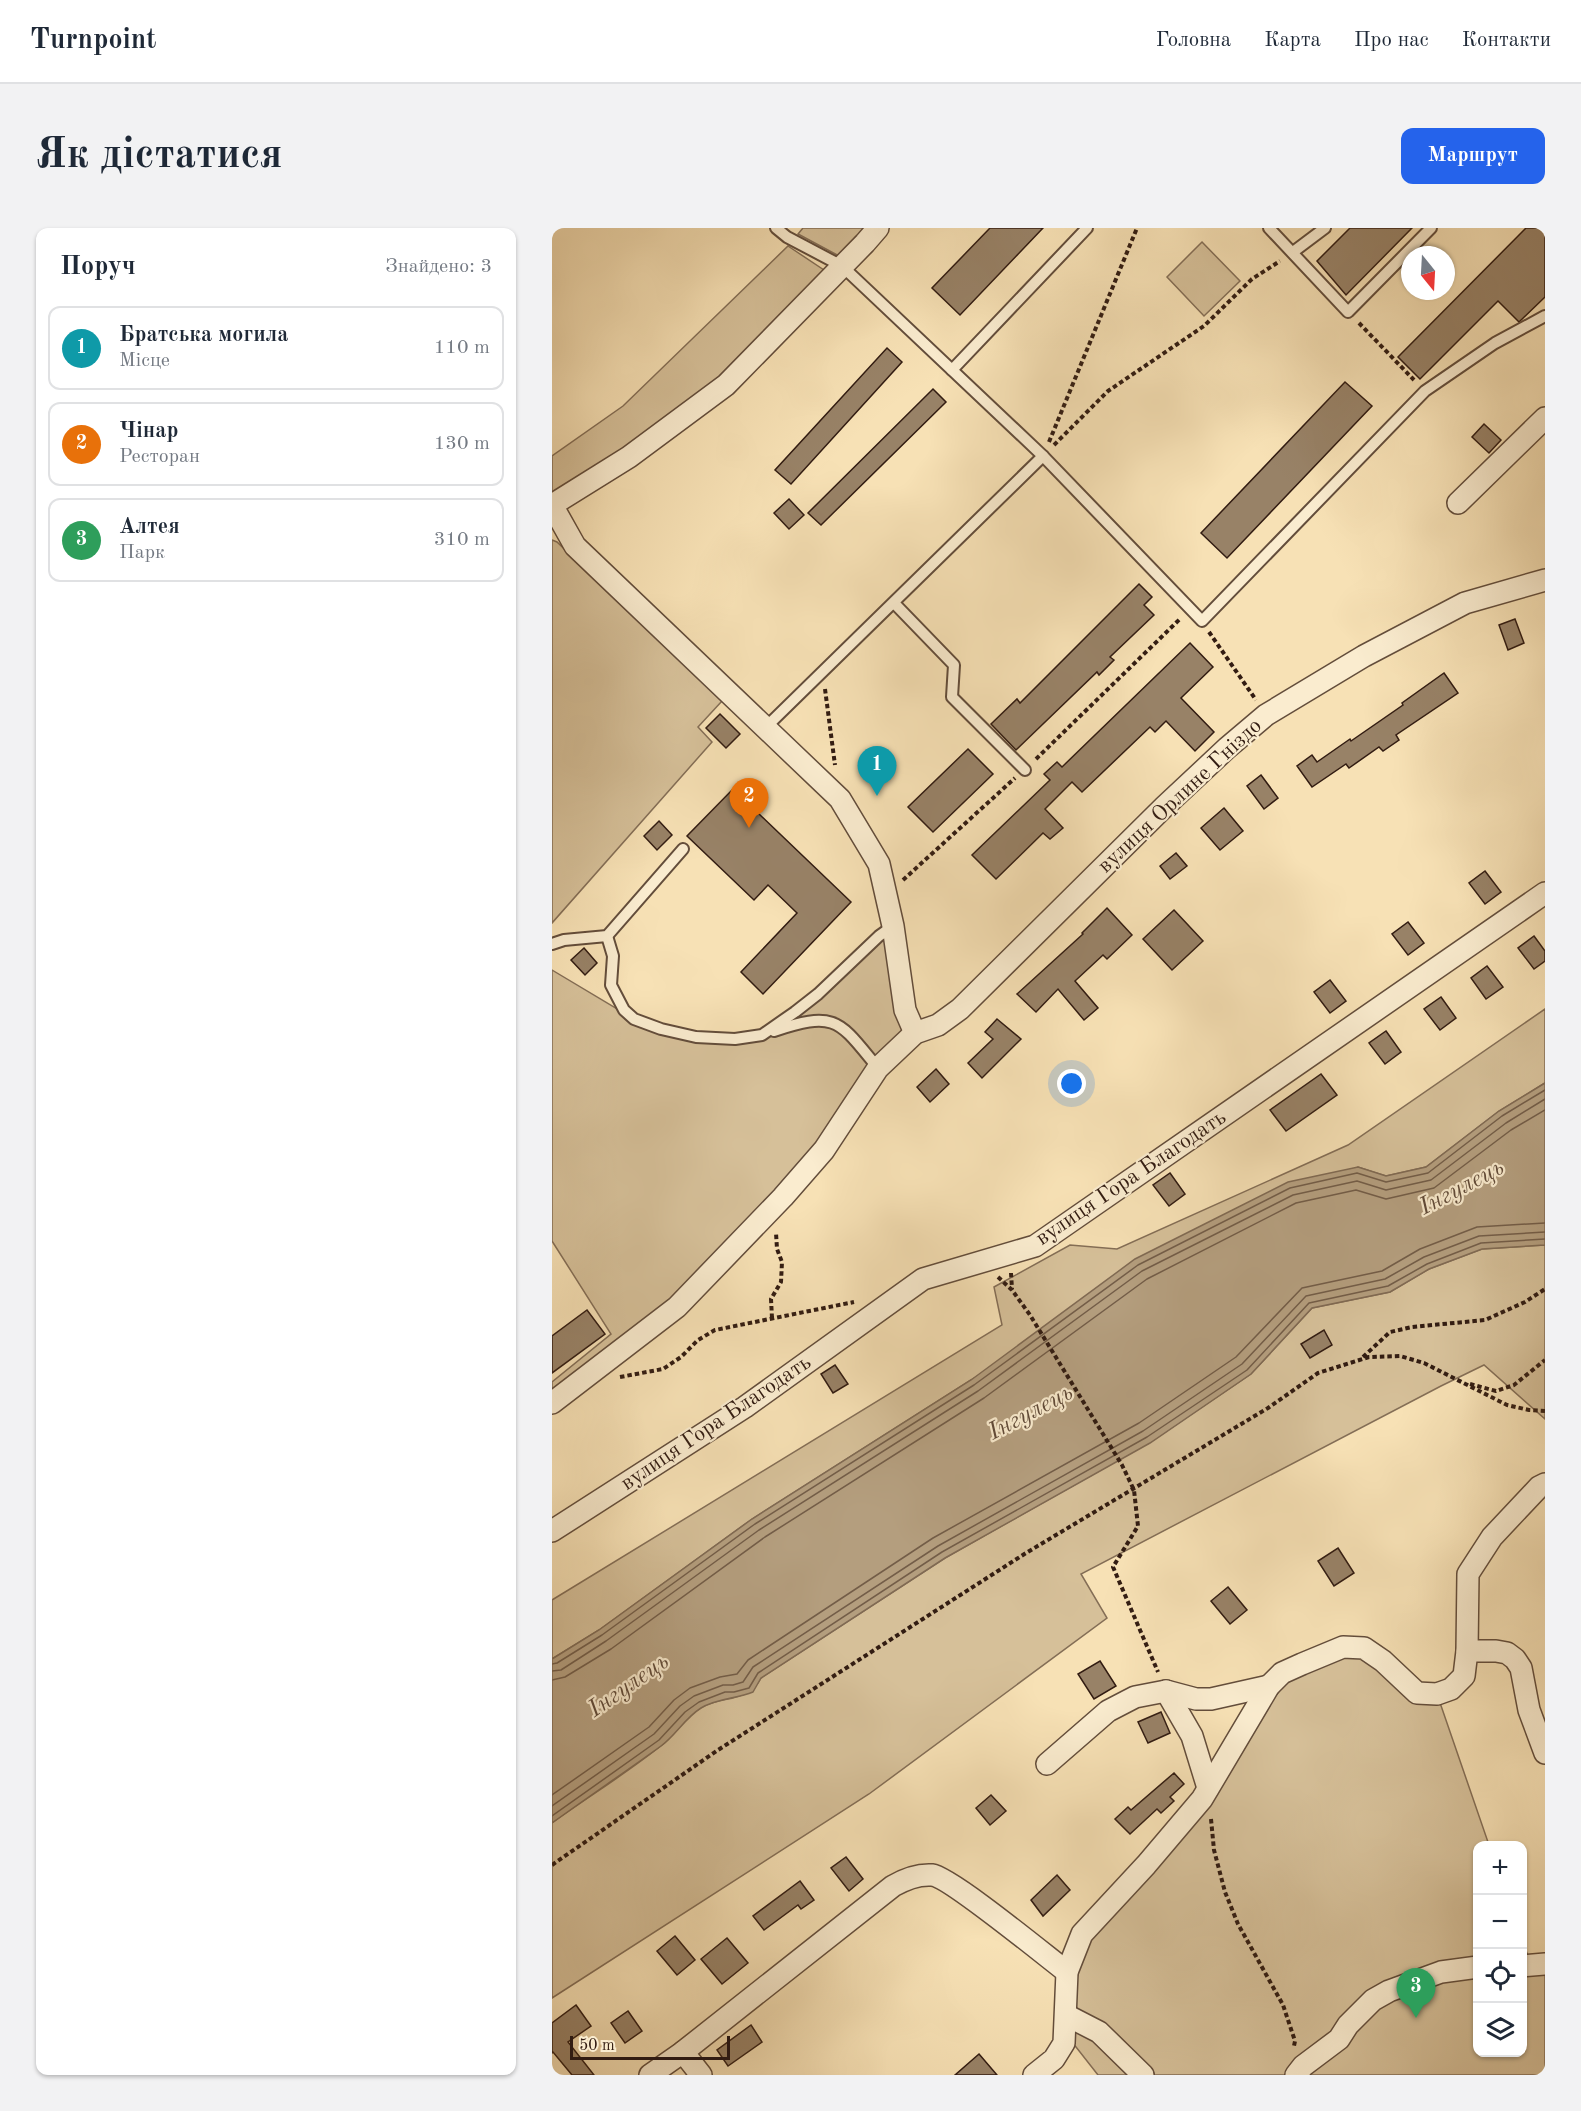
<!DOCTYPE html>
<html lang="uk">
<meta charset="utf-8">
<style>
body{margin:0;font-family:"Old Standard TT",serif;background:#f2f2f3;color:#1f2937}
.controls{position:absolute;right:18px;bottom:18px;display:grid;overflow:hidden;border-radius:12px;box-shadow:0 2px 4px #0004}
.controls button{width:54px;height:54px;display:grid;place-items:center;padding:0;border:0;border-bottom:2px solid #e0e1e3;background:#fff;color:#1f2937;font:30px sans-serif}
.compass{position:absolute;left:849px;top:18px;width:54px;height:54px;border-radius:50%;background:#fff;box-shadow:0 2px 4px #0004;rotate:162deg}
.scale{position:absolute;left:18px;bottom:15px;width:160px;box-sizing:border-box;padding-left:6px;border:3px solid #321c12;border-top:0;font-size:16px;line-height:21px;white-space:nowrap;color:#321c12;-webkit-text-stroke:4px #faeccf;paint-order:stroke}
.you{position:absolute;left:520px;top:856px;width:21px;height:21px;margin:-15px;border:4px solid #fff;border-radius:50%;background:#1a73e8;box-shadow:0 0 0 9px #1a73e833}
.badge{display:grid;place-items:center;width:39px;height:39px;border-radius:50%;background:#2563eb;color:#fff;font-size:20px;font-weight:700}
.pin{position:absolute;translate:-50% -50px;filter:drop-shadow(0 2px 3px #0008)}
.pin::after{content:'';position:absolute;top:32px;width:21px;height:18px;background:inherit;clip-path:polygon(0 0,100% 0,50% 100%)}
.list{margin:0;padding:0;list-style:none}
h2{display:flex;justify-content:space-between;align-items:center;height:78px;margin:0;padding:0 24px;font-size:26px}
h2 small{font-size:20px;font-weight:400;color:#747a83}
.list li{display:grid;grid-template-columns:39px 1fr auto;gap:18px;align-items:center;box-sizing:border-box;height:84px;margin:0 12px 12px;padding:0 12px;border:2px solid #e0e1e3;border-radius:12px}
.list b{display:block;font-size:22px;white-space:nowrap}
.list p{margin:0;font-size:20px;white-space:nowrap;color:#747a83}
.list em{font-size:20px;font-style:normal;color:#747a83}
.icon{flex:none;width:33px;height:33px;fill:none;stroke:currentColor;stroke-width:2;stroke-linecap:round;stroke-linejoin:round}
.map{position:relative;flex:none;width:993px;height:1847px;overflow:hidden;border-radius:12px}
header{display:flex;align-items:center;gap:36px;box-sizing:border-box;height:84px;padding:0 30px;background:#fff;border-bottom:2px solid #e0e1e3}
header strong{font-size:28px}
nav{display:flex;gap:33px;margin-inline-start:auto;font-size:21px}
.intro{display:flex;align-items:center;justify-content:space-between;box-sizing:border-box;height:144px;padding:0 36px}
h1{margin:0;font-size:42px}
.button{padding:15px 27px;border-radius:12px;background:#2563eb;color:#fff;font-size:21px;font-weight:700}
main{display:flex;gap:36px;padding:0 36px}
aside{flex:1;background:#fff;border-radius:12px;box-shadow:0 2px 4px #0004}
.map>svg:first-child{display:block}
.green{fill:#d6c099;stroke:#846e56;stroke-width:1.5}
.water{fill:#b49e7e;stroke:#806a53;stroke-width:1.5}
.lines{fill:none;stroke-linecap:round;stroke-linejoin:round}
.shore{stroke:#735d48;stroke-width:1.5}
.building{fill:#988267;stroke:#321c12;stroke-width:1.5}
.lane-casing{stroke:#634d3b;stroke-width:14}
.street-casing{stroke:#634d3b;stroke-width:24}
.path{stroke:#321c12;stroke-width:4;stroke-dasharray:4.5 3;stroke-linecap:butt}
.lane{stroke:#faeccf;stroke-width:10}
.street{stroke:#faeccf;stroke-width:21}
.labels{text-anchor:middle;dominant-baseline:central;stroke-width:4.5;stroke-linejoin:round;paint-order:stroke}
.street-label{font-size:22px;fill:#321c12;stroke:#faeccf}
.water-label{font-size:24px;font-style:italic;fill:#604a38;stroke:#faeccf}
</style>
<header>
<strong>Turnpoint</strong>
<nav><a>Головна</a><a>Карта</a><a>Про нас</a><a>Контакти</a></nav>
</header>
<div class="intro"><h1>Як дістатися</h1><a class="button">Маршрут</a></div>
<main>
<aside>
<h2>Поруч<small>Знайдено: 3</small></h2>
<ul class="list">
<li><span class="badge" style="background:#0f9aa8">1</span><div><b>Братська могила</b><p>Місце</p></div><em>110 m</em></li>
<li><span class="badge" style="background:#e8710a">2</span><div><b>Чінар</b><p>Ресторан</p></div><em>130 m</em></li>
<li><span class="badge" style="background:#2e9e5b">3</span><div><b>Алтея</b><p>Парк</p></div><em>310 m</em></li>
</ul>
</aside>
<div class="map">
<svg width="993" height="1847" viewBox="0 0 993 1847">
<rect width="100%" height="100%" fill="#f7e1b5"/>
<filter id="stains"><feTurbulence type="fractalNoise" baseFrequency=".00333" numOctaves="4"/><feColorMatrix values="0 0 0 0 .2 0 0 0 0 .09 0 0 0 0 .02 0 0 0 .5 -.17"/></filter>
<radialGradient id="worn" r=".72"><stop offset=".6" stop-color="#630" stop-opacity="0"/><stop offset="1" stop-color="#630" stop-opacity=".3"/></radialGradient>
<g class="green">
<path d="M251,0H313L287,28L246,6Z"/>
<path d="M650,14L688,53L652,88L615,49Z"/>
<path d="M236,18L275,44L169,151L72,223L0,268V228L71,178Z"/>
<path d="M0,312L5,314L170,473L146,499L160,514L0,695Z"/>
<path d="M341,698L363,805L272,922L125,1079L0,1175V1154L59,1106L0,1013V742L82,791L144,809L210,807Z"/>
<path d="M993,781V855L947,883L874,939L834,948L806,939L419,1152L200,1291L47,1402L0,1431V1372L450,1097L442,1059L518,1017L565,1021L796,917Z"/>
<path d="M993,1017V1191L932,1137L889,1158L529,1346L555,1390L317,1566L0,1770V1595C36,1569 75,1545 110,1517C124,1506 133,1488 150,1479C171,1468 197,1474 209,1450L393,1330L598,1214L699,1146L760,1080L838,1064L877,1041L930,1021Z"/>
<path d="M791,1419L885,1466L937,1617L926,1618V1824H970L971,1714L979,1737L993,1736V1847H546L513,1805L515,1744L594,1637L717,1458Z"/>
</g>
<path class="water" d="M993,855V1017L930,1021L877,1041L838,1064L760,1080L699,1146L598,1215L393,1330L209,1450L201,1464C184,1471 165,1470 149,1480C133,1490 124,1507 109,1518C73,1544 36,1569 0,1595V1431L47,1402L200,1291L419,1152L583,1031L736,954L806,939L834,948L874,939L947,883Z"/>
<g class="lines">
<g class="shore">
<path d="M0,1436L5,1435L50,1407L203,1296L422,1157L586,1037L738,960L805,945L834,954L876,945L950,888L993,862"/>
<path d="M0,1443L9,1442L54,1413L207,1302L426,1163L590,1043L741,967L805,953L834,962L879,952L954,895L993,871"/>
<path d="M0,1452L13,1449L59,1421L213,1309L432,1170L595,1051L744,975L804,962L834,971L882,960L959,902L993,882"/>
<path d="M0,1567L97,1499L122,1472L138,1460L168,1449L185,1446L196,1432L381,1310L587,1195L684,1129L750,1060L830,1043L868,1021L925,999L993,995"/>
<path d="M0,1578L102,1506L128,1478L142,1468L171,1457H181L191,1454L201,1439L386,1318L591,1203L690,1136L754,1068L833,1051L872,1029L927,1008L993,1004"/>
<path d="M0,1588L107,1512L133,1484L147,1474L173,1464H182L197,1460L206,1445L390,1324L595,1209L695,1142L757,1075L836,1058L875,1036L929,1015L993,1011"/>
</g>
</g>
<g class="building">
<path d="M438,0H491L408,87L380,60Z"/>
<path d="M798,0H860L794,67L765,33Z"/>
<path d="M974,0H993V69L967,94L946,73L868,151L846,129Z"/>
<path d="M335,120L350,134L239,256L223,242Z"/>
<path d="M793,154L820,178L675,330L649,305Z"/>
<path d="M381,161L394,174L269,297L256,285Z"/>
<path d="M932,196L949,212L937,225L920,209Z"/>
<path d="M237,271L252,287L237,301L222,285Z"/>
<path d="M587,356L600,369L592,377L602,387L558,429L562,432L547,447L545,444L464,522L439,496L465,471L468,475Z"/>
<path d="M963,391L972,415L956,422L947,397Z"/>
<path d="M638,415L661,439L629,470L662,504L643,523L614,493L603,504L598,499L530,564L520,554L493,581L511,600L498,611L491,605L444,651L420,627L498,552L492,546L505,534L510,539Z"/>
<path d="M892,445L906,465L844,507L847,512L831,523L827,519L797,540L794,536L760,559L745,538L760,527L765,534L798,511L799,513L851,477L850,475Z"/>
<path d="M168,486L188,506L174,520L154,500Z"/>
<path d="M416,521L441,546L381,604L356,579Z"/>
<path d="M709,547L726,570L712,581L695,558Z"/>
<path d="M181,561L299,674L211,766L189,744L245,685L216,657L202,672L135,608Z"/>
<path d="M672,580L691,603L668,622L649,600Z"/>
<path d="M107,593L120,607L105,622L92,608Z"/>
<path d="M624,625L635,638L618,651L608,638Z"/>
<path d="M933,643L949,664L933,676L917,655Z"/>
<path d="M555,680L580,707L555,731L551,727L523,753L546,780L532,792L506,761L484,784L465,766L531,706L530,705Z"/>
<path d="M622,682L651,713L620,742L591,711Z"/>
<path d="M856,694L872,715L856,727L840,706Z"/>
<path d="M982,708L993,723V733L982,741L966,720Z"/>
<path d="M32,720L45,735L33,747L19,732Z"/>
<path d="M935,738L951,759L934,771L919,750Z"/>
<path d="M778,752L794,773L778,785L762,764Z"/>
<path d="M889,769L904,790L888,802L872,781Z"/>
<path d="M445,791L469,811L430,850L416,835L441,811L433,804Z"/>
<path d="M834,803L849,824L833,836L817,815Z"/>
<path d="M384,841L397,856L378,874L365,859Z"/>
<path d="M769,846L785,867L734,903L718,882Z"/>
<path d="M618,945L633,966L617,978L601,957Z"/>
<path d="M35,1082L53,1106L0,1145V1108Z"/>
<path d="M772,1102L780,1117L758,1130L749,1116Z"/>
<path d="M283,1137L296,1156L281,1165L269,1146Z"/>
<path d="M786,1320L802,1345L782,1358L766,1333Z"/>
<path d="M676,1359L695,1382L678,1396L659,1373Z"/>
<path d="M548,1433L564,1458L542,1471L526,1446Z"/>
<path d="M609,1484L618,1505L596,1515L586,1494Z"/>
<path d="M622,1545L632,1556L618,1569L622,1573L609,1585L605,1581L578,1606L563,1591L576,1579L579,1582Z"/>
<path d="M439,1567L454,1583L438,1597L424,1580Z"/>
<path d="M294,1629L311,1651L297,1663L279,1640Z"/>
<path d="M505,1647L518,1662L491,1688L479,1672Z"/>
<path d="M248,1653L262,1672L249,1681L246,1677L212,1702L201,1688Z"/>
<path d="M123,1708L143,1732L125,1747L105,1723Z"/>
<path d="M175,1710L196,1735L170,1756L149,1731Z"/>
<path d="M24,1777L39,1798L16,1814L42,1847H20L1,1824L0,1825V1795Z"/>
<path d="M76,1783L90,1803L73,1815L59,1795Z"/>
<path d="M199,1797L210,1814L176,1838L165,1822Z"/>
<path d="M427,1826L445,1847H403Z"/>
</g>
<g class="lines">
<g class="lane-casing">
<g id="lane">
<path d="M224,0L235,9L290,38L491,228L650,393L873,163L943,115L993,88"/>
<path d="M717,0L796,84L879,0"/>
<path d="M741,24L773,0"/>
<path d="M400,142L535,0"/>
<path d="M342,375L402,437L400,469L473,542"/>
<path d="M213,500L491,228"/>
<path d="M55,708L61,728L59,757L72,782L82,791L109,801L144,809L183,811L210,807L243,784L266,766L327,708L341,698"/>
<path d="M0,716L12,712L55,708L131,621"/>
<path d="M222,803C285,782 287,793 326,840"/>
</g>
</g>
<g class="street-casing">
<g id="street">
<path d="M906,275L993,190"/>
<path d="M0,277L23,318L288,571L327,636L341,698L353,782L363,805"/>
<path d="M0,277L77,229L174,157L313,15L326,0"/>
<path d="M0,1175L125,1079L231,969L272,922L326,840L363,805L386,797L408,781L612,579L675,520L714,487L812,428L913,375L993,352"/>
<path d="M0,1303L193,1179L371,1051L483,1018L993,665"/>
<path d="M915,1423H944L955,1425L963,1431L969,1440L977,1482L993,1525"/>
<path d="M614,1463L640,1508L656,1560"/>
<path d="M495,1536L556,1483L583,1469L614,1463L644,1471H659L717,1458"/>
<path d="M970,1738L993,1736"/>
<path d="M514,1787L547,1804L591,1847"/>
<path d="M131,1824L149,1847"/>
<path d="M98,1847L131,1824L341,1658C353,1651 365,1646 380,1647C398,1649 494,1728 515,1744"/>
<path d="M482,1847L502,1831L512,1815L515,1744L530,1706L594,1637L650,1571L717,1458L730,1445L750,1436L791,1419L812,1420L831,1433L865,1465L885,1466L899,1461L912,1448L915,1423L916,1346L940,1309L987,1259L993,1256"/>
<path d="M744,1847L751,1838L787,1811L796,1797L821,1772L837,1763L889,1744L926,1739"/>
</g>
</g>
<g class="path">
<path d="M807,95L862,152"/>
<path d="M497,214L585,0"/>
<path d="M502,217L556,163L652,98L700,51L728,33"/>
<path d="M657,404L704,472"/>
<path d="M273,461L283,537"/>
<path d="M484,531L629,390"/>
<path d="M351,652L463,550"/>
<path d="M459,1045L460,1061"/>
<path d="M446,1049L460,1062L478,1087L570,1237L582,1262L586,1298L561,1339L606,1444"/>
<path d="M220,1090L219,1071L229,1054L230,1034L225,1021L224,1005"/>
<path d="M811,1129L838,1104L860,1099L933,1092L973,1074L993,1061"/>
<path d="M68,1149L111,1141L129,1129L146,1112L163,1102L302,1074"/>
<path d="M918,1156L944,1163L962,1157L993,1132"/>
<path d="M659,1591L662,1622L673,1664L686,1696L731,1777L743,1813L742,1818"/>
<path d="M0,1637L166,1522L474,1325L716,1180L766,1145L817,1129L848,1128L872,1135L955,1177L977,1182L993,1183"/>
</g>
<use href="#lane" class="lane"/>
<use href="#street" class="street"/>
</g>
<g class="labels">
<g class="street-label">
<text transform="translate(628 568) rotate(-43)">вулиця Орлине Гніздо</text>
<text transform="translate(579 950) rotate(-34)">вулиця Гора Благодать</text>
<text transform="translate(164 1195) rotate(-34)">вулиця Гора Благодать</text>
</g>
<g class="water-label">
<text transform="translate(910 960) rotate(-28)">Інгулець</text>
<text transform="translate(479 1185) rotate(-28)">Інгулець</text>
<text transform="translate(77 1458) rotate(-35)">Інгулець</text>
</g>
</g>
<rect width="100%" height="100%" filter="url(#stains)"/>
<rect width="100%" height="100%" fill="url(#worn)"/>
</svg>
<div class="controls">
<button>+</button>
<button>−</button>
<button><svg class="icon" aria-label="locate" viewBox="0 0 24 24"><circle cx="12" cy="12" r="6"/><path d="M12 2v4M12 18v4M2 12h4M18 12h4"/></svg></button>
<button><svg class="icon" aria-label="layers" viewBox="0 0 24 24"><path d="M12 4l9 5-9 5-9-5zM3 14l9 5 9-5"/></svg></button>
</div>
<svg class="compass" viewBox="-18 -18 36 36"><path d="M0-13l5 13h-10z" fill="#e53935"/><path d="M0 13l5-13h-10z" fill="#747a83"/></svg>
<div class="scale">50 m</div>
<div class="you"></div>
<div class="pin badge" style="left:325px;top:568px;background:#0f9aa8">1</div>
<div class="pin badge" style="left:197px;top:600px;background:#e8710a">2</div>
<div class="pin badge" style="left:864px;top:1790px;background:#2e9e5b">3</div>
</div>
</main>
